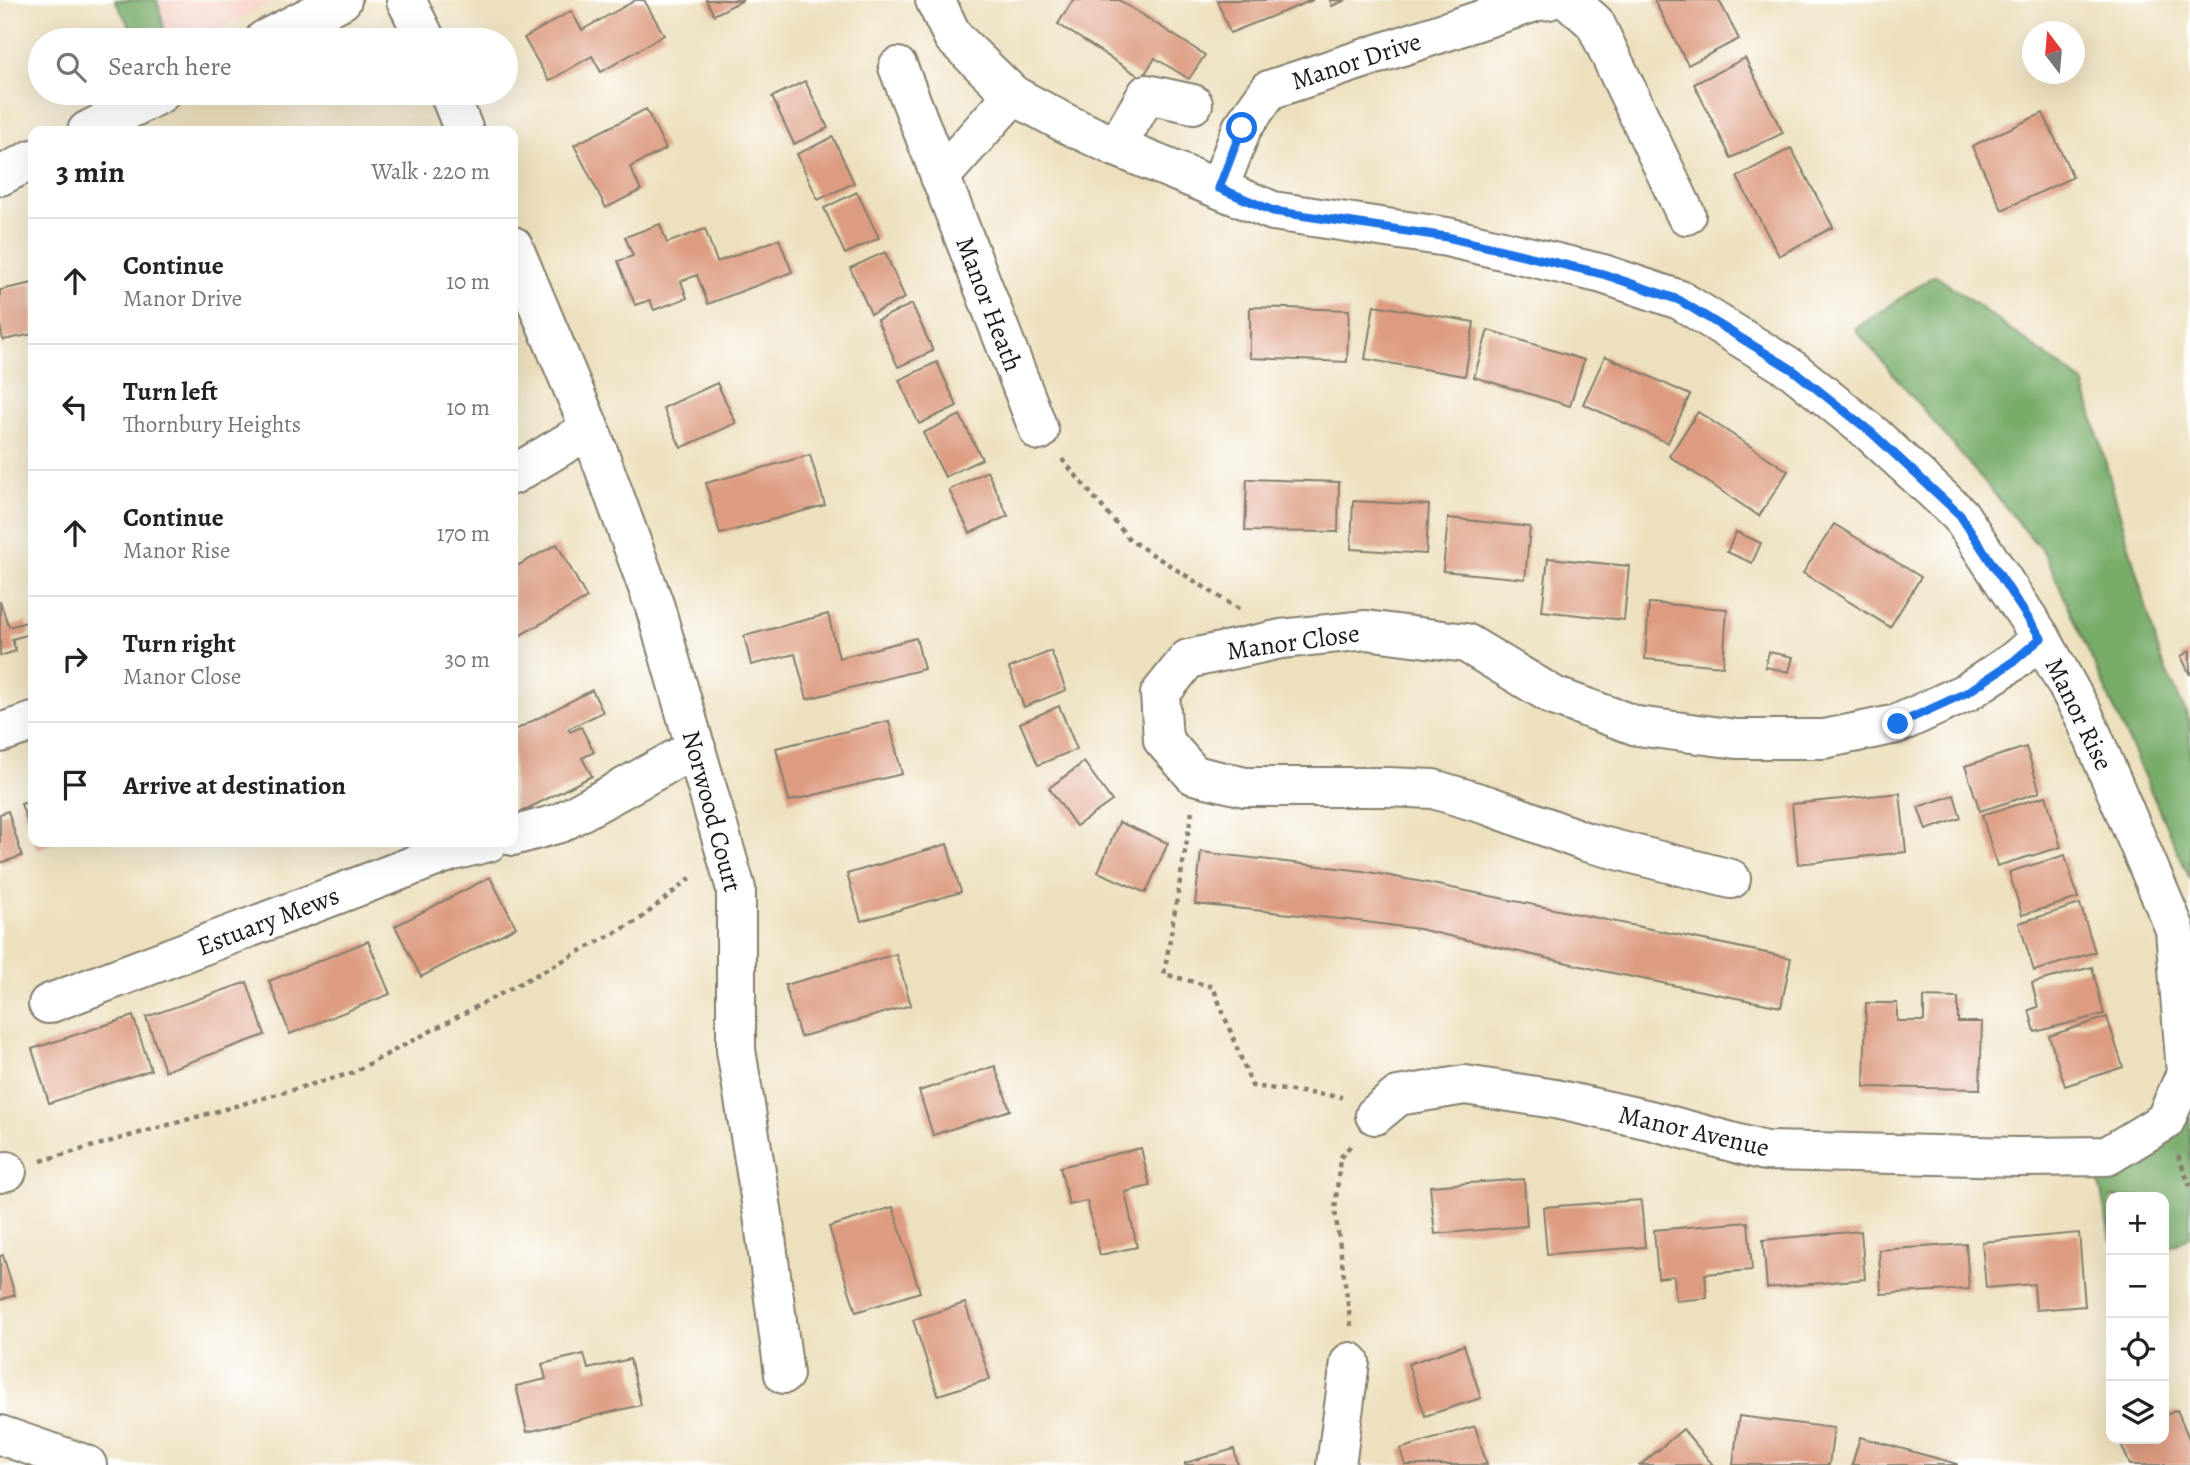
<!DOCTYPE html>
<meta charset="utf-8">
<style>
body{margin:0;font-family:Alegreya,serif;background:#f6f6f6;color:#222}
.controls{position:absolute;right:21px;bottom:21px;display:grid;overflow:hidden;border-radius:14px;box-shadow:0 7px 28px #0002}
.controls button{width:63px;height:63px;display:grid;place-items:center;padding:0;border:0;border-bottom:2px solid #e0e0e0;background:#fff;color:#222;font:35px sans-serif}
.compass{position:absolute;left:2022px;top:21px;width:63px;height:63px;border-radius:50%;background:#fff;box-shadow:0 7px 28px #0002;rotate:344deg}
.stop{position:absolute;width:21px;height:21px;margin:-16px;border:5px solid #1a73e8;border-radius:50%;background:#fff}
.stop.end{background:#1a73e8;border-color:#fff;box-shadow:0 2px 7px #0008}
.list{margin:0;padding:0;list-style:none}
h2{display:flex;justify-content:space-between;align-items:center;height:91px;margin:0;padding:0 28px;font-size:30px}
h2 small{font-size:23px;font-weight:400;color:#767676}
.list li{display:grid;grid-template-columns:46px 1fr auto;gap:21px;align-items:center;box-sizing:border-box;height:126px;padding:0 28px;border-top:2px solid #e0e0e0}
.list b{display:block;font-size:26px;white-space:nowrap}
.list p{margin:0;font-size:23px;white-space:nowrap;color:#767676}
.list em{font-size:23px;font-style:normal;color:#767676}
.icon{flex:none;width:38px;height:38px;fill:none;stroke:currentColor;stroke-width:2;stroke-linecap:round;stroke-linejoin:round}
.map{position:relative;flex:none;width:2190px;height:1465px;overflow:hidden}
.search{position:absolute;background:#fff;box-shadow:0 7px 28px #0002;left:28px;top:28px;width:490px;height:77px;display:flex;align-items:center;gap:18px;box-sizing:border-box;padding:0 24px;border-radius:38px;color:#767676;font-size:26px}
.panel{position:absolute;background:#fff;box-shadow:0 7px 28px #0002;left:28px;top:126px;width:490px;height:721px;border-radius:14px}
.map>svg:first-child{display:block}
.built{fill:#f6d1c5}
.forest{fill:#78ac69;stroke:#4a6442;stroke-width:2}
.building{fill:#dd9c81}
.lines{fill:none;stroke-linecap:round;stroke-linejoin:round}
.minor-casing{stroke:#847e6d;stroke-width:42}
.major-casing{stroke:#847e6d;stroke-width:42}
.path{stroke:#847e6d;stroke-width:4.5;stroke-dasharray:5 5;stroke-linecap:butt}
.minor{stroke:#fff;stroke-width:38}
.major{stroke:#fff;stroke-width:38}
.route{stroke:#1a73e8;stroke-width:9}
.labels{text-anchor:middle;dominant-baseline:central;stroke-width:5;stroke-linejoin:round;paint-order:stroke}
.street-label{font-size:26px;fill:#1c1c1c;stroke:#fff}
</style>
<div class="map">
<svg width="2190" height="1465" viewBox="0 0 2190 1465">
<rect width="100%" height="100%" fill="#fff"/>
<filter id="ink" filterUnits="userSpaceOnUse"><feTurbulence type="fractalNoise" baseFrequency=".0143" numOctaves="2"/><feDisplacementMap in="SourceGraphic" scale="14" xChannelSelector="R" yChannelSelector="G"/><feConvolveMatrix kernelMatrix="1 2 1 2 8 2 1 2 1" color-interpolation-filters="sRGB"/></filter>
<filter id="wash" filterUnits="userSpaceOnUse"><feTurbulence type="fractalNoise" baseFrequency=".00686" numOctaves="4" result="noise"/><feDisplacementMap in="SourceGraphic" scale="28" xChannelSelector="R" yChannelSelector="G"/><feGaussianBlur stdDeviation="1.57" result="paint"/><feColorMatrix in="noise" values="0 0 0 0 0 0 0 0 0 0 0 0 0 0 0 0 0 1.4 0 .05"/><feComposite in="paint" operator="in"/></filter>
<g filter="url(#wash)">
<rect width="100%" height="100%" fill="#ede0be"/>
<path class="built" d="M158,0H278L199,40H167Z"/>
<g class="forest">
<path d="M115,0H157L167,40H137Z"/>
<path d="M1935,275L2083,382L2161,660L2190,721V879L2045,554L1855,329Z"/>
<path d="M2190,1117V1237L2164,1251V1197H2111V1242L2098,1176Z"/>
</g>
<g id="blocks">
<g class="building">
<path d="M636,0H644L664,35L601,72L592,56L549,81L524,38L571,11L582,30Z"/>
<path d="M706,0H743L714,15Z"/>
<path d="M1073,0H1119L1205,55L1189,79L1155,58L1142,78L1058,24Z"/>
<path d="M1217,0H1313L1230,33Z"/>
<path d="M1330,0H1346L1332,6Z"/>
<path d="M1654,0H1719L1739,39L1688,65Z"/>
<path d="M1745,58L1783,133L1731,158L1694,84Z"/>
<path d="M805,81L828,128L794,144L772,97Z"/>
<path d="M646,109L666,149L630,167L641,190L606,208L574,145Z"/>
<path d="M2043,113L2073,177L2002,210L1972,146Z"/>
<path d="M833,137L854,183L818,200L797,154Z"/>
<path d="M1791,148L1833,227L1779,256L1737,177Z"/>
<path d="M857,192L879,238L845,254L824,208Z"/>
<path d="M660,224L667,243L705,229L717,262L779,239L792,272L708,304L697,275L681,281L687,298L654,310L650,300L635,305L618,261L633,256L625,237Z"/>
<path d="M885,252L905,298L871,314L850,268Z"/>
<path d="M33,283V334L3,340L0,325V290Z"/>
<path d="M912,304L933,351L898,367L877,320Z"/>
<path d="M1374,305L1474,322L1465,376L1365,359Z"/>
<path d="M1250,307L1349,310L1347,362L1250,358Z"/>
<path d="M1488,330L1584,360L1570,406L1474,377Z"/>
<path d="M1605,356L1690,395L1668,443L1583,404Z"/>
<path d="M937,362L957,406L919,424L899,380Z"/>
<path d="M717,383L736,423L681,448L663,408Z"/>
<path d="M1698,412L1788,471L1759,516L1669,456Z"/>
<path d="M960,415L982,459L945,477L923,433Z"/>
<path d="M810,455L825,505L720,534L706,483Z"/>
<path d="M987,471L1008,516L970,533L949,490Z"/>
<path d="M1247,479L1339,482L1338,532L1245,531Z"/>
<path d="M1353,501L1429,505L1426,554L1351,549Z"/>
<path d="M1448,518L1530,527L1525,579L1443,571Z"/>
<path d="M1834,524L1921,577L1890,627L1803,573Z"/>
<path d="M1736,532L1761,543L1752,563L1727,552Z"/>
<path d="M557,544L587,598L513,639V568Z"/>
<path d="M1548,558L1629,566L1624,620L1542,611Z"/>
<path d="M0,601L9,627L26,622L30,634L12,639L16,651L0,656Z"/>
<path d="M1649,603L1727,609L1723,666L1645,659Z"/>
<path d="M828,614L839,658L916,638L924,669L807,699L795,654L751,665L744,636Z"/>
<path d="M1051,651L1066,690L1024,707L1009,668Z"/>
<path d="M2190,651V675L2181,656Z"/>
<path d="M1769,652L1793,657L1789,672L1765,667Z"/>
<path d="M592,690L603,712L568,729L570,732L581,727L594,752L582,758L592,776L513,816V731Z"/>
<path d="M1059,706L1077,749L1038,765L1020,723Z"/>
<path d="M889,721L902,774L789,801L776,748Z"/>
<path d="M2026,747L2040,792L1980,811L1965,766Z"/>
<path d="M1084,762L1112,801L1076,826L1049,788Z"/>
<path d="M1900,793L1906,852L1798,864L1792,804Z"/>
<path d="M1954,795L1961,818L1926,830L1918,807Z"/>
<path d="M2046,796L2061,847L1997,866L1982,815Z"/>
<path d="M33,800V838L21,804Z"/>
<path d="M8,811L22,856L0,863V814Z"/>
<path d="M1119,822L1168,843L1146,893L1098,872Z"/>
<path d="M34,842H56L37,849Z"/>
<path d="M947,844L961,892L861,921L847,874Z"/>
<path d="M1201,852L1363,871L1428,883L1791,958L1781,1007L1603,971L1419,929L1358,921L1195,904Z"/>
<path d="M2065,855L2078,898L2022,915L2009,872Z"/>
<path d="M490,877L516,927L421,977L395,926Z"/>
<path d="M2080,904L2095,952L2034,971L2019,923Z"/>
<path d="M368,941L390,994L290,1034L269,981Z"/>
<path d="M896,954L911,1005L800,1037L785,985Z"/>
<path d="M2092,967L2104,1014L2035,1032L2029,1010L2038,1007L2032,983Z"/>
<path d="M247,982L265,1035L165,1071L146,1017Z"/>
<path d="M1924,997L1958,998V1022H1982L1980,1089L1864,1087L1866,1003H1897V1021H1924Z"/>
<path d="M133,1016L151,1070L49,1103L32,1049Z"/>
<path d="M2107,1017L2123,1067L2065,1086L2049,1036Z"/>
<path d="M995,1066L1010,1110L933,1135L919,1091Z"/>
<path d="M1141,1148L1150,1186L1125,1192L1137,1247L1100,1255L1087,1201L1069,1205L1060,1167Z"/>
<path d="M1524,1179L1527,1226L1435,1234L1430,1186Z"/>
<path d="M1641,1200L1645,1247L1547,1254L1543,1207Z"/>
<path d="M893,1207L920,1292L856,1312L829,1227Z"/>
<path d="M1748,1222L1752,1270L1705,1274L1707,1298L1676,1301L1674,1276L1658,1278L1654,1230Z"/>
<path d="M1861,1231L1865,1279L1767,1288L1763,1240Z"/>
<path d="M2079,1233L2085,1306L2036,1310L2034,1284L1986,1288L1982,1242Z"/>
<path d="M1966,1244L1969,1289L1881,1294L1879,1250Z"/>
<path d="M3,1255L15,1295L0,1300V1256Z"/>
<path d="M965,1303L990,1379L938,1395L913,1320Z"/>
<path d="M1464,1345L1481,1398L1425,1416L1408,1364Z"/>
<path d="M584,1354L588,1369L630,1359L641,1405L527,1432L516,1386L546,1379L542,1364Z"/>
<path d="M2177,1410L2190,1441V1465H2130L2119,1439H2164V1416Z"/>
<path d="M1739,1416L1834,1428L1829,1465H1733Z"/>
<path d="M1475,1426L1487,1465H1405L1400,1449Z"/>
<path d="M1683,1429L1713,1465H1640L1644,1462Z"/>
<path d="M1860,1437L1957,1464V1465H1852Z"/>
<path d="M1234,1449L1238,1465H1185V1463Z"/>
</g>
</g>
</g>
<g filter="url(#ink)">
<use href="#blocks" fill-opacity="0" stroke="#847e6d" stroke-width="2"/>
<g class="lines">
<g class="minor-casing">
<g id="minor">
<path d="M406,0L426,40"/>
<path d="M935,0L953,37L1013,95L1067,124L1116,147L1273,211L1447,237L1603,274L1680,300L1793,370L1872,434L1960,515L2041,638L2084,716L2175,929L2186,1073L2165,1121L2107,1156L2018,1157L1765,1151L1650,1120L1555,1099L1465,1085L1398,1096L1375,1115"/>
<path d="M1569,0L1595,23L1686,215"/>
<path d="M898,67L1039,431"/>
<path d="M449,93L464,131"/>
<path d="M1116,147L1147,94L1193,104"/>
<path d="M940,177L1013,95"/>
<path d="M1219,188L1242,128L1269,90L1538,1L1549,0"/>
<path d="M513,246L590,429L655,607L736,889V1050L763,1215L784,1374"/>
<path d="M513,475L590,429"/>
<path d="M0,733L33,722"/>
<path d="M513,836L560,823L696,748"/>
<path d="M1731,879L1586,842L1490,806L1433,789L1387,787H1245L1194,775L1163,740L1160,694L1188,659L1281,639L1366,630L1466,643L1554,696L1637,726L1737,739H1824L1897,724L1967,692L2014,661L2041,638"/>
<path d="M48,1004L449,852L489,842"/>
<path d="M0,1173L7,1171"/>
<path d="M0,1435L87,1465"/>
<path d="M1336,1465L1350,1362"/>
</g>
</g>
<g class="major-casing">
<g id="major">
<path d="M264,40L342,0"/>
<path d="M87,131L161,93"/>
<path d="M0,176L33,159"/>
</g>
</g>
<g class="path">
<path d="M1062,459L1130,540L1240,610"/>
<path d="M1192,811L1164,974L1213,987L1252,1086L1342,1097"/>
<path d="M2178,1155L2190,1186"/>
<path d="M41,1161L352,1073L639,920L694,875"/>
<path d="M1351,1326L1335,1211L1340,1158L1352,1144"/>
</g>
<use href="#minor" class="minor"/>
<use href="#major" class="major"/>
</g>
</g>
<g class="lines" filter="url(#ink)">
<path class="route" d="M1242,128L1219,188L1273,211L1447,237L1603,274L1679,300L1793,370L1872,433L1960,515L2041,638L2014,661L1968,692L1898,724"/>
</g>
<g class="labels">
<g class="street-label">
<text transform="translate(1356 61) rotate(-18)">Manor Drive</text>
<text transform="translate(989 304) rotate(69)">Manor Heath</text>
<text transform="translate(1293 642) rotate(-8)">Manor Close</text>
<text transform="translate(2079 714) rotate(64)">Manor Rise</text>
<text transform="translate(712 811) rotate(75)">Norwood Court</text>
<text transform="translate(268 921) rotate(-21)">Estuary Mews</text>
<text transform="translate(1694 1131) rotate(13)">Manor Avenue</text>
</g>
</g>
</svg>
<div class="controls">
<button>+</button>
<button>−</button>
<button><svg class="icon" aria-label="locate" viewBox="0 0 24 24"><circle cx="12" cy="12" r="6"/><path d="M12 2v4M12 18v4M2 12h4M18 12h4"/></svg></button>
<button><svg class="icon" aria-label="layers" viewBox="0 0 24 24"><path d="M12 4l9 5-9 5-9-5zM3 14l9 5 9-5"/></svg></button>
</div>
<svg class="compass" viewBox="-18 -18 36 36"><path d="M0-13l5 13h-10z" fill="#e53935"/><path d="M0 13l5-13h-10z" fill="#767676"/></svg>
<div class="stop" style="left:1242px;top:128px"></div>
<div class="stop end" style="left:1898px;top:724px"></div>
<div class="search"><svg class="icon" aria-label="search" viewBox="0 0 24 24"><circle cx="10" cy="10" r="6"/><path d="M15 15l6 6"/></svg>Search here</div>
<section class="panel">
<h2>3 min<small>Walk · 220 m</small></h2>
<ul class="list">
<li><svg class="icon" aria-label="ahead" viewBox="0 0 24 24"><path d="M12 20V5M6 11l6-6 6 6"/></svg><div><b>Continue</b><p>Manor Drive</p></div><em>10 m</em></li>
<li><svg class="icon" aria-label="left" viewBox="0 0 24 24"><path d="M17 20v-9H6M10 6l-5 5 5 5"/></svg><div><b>Turn left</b><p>Thornbury Heights</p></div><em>10 m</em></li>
<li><svg class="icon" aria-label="ahead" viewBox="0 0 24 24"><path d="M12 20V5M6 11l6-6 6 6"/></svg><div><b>Continue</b><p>Manor Rise</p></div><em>170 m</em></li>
<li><svg class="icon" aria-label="right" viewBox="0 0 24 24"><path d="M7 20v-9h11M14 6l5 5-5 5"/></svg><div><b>Turn right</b><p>Manor Close</p></div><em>30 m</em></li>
<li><svg class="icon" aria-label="arrive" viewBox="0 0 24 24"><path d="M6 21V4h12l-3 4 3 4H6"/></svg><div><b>Arrive at destination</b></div></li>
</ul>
</section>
</div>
